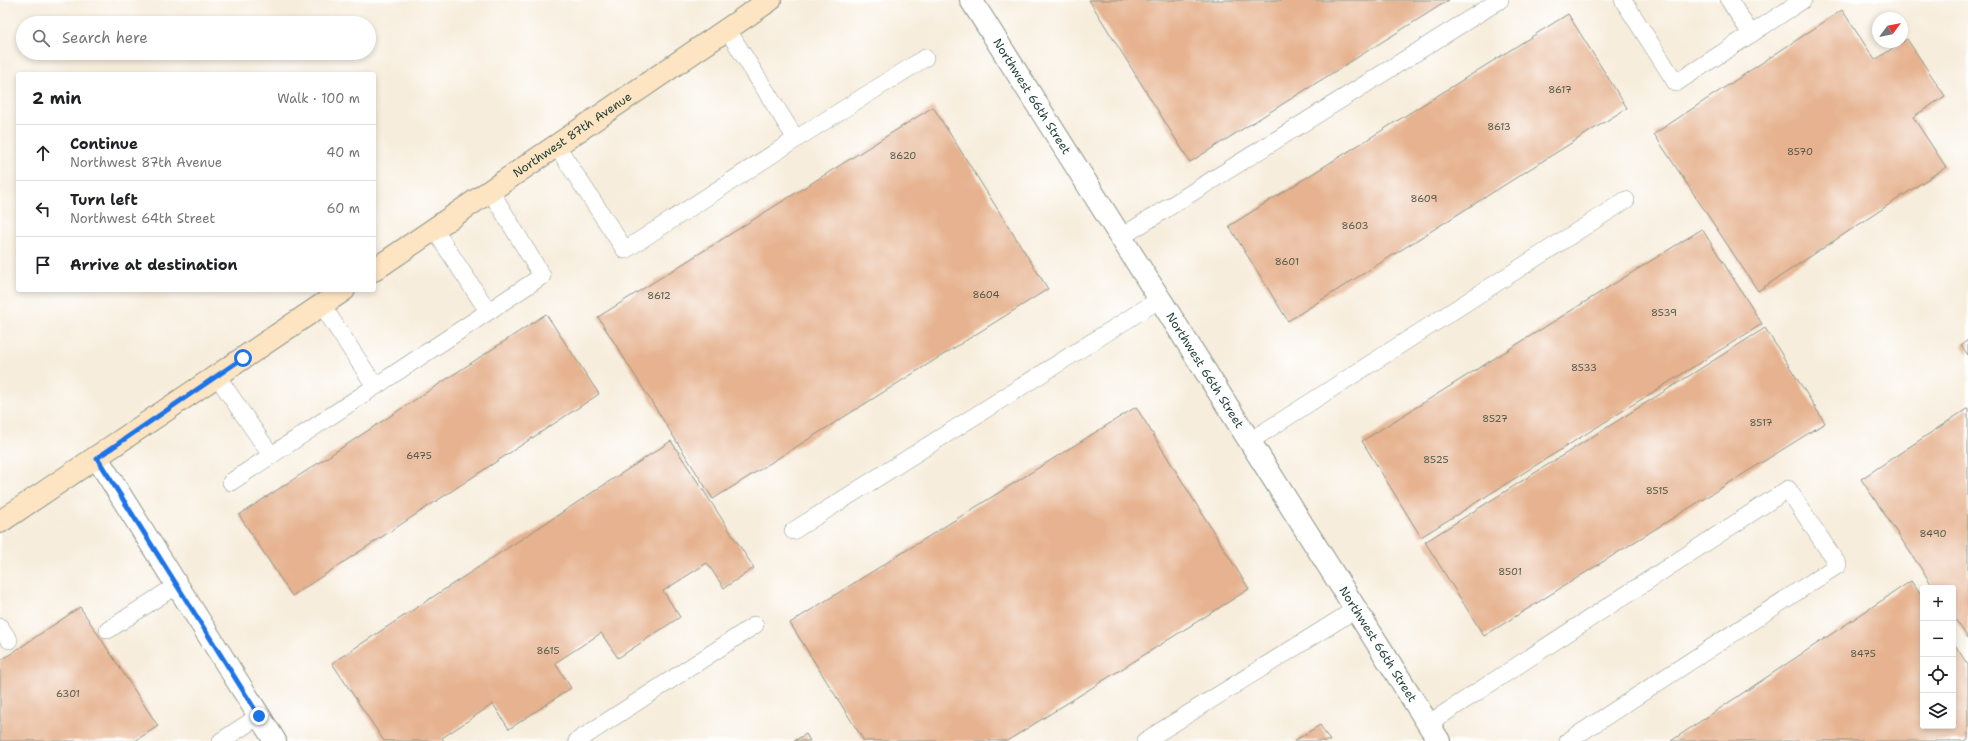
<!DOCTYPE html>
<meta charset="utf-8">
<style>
body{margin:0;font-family:"Shantell Sans",sans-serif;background:#f6f6f6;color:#202124}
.controls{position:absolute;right:12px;bottom:12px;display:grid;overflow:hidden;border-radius:4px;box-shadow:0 2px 6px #0003}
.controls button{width:36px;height:36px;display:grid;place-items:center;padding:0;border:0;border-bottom:1px solid #e0e0e0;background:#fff;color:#202124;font:20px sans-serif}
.compass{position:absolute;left:1872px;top:12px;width:36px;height:36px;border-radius:50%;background:#fff;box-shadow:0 2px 6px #0003;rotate:58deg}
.stop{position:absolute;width:12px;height:12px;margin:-9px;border:3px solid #1a73e8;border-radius:50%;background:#fff}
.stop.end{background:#1a73e8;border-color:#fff;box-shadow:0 1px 4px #0008}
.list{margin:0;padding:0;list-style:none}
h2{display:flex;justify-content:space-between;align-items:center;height:52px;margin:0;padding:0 16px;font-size:17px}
h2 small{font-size:13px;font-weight:400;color:#757577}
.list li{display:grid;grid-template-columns:26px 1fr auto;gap:12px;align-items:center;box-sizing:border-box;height:56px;padding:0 16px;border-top:1px solid #e0e0e0}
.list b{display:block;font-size:15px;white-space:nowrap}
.list p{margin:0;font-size:13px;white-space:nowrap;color:#757577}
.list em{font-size:13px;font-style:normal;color:#757577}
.icon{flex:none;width:22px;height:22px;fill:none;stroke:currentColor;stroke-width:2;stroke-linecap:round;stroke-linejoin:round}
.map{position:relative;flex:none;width:1968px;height:741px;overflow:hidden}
.search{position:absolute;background:#fff;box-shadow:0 2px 6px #0003;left:16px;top:16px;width:360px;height:44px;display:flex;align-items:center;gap:10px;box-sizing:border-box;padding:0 14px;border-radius:22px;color:#757577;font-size:15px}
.panel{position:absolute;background:#fff;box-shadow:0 2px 6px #0003;left:16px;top:72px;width:360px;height:220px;border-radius:4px}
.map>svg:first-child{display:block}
.building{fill:#e6b28f}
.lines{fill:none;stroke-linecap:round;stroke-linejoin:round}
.service-casing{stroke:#8b9588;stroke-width:18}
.minor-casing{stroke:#8b9588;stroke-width:24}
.secondary-casing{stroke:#8b9588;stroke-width:24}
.service{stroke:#fff;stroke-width:17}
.minor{stroke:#fff;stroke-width:22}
.secondary{stroke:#fde5c4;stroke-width:22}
.route{stroke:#1a73e8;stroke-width:5}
.labels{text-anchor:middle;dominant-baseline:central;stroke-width:3;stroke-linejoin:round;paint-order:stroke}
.number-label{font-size:10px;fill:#515a4b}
.street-label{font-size:12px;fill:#1f3d34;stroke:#fff}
</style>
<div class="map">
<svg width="1968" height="741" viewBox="0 0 1968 741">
<rect width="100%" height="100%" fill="#fff"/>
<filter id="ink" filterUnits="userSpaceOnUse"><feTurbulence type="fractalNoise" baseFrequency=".025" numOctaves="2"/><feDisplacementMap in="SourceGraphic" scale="8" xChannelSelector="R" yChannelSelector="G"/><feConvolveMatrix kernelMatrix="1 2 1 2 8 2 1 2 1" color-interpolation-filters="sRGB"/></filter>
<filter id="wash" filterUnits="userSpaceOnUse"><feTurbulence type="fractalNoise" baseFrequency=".012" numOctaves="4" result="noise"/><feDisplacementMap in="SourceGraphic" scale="16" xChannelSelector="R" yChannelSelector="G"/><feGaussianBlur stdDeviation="0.9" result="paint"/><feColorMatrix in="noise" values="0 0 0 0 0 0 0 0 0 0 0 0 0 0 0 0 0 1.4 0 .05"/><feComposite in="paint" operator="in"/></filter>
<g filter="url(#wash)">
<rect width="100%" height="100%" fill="#f7eddc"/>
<g id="blocks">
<g class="building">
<path d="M1089,0H1449L1190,162Z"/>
<path d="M1842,10L1875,60L1907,39L1945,96L1913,117L1946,167L1758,291L1654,134Z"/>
<path d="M1568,14L1627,108L1288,321L1229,226Z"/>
<path d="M933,107L1048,289L713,499L598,317Z"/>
<path d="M1702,229L1762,324L1421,537L1362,441Z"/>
<path d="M546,314L599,394L292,596L239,515Z"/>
<path d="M1765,328L1825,423L1484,636L1425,542Z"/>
<path d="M1968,340V355L1961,345Z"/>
<path d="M1136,407L1249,589L1007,741H864L790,623Z"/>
<path d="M1968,408V638L1953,616V588H1934L1861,479Z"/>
<path d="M671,441L754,568L724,588L707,563L663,591L680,617L618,658L601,633L555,663L571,688L509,729L493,704L442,738L444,741H384L332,663Z"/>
<path d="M1911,581L1923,598V726H1953V642L1968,665V739L1965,741H1671Z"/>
<path d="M80,607L158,726L135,741H0V661Z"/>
<path d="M1320,725L1330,741H1294Z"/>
<path d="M806,734L810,741H794Z"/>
</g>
</g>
</g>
<g filter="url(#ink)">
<use href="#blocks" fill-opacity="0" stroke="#8b9588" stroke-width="1"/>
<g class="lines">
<g class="service-casing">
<g id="service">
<path d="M1623,0L1676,83L1751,34"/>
<path d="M1729,0L1751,34L1803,0"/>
<path d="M727,29L796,139L925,58"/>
<path d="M556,145L625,250L796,139"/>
<path d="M434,229L488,311"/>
<path d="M1121,237L1500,0"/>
<path d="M322,305L375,386"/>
<path d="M217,376L271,455"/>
<path d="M1250,441L1626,200"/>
<path d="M231,482L542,276L490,190"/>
<path d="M793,531L1160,299"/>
<path d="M0,627L9,640"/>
<path d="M108,630L177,585"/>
<path d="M1428,724L1788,489L1838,565L1568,741"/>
<path d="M221,741L259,716"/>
<path d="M577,741L755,625"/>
<path d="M1145,741L1356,609"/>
</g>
</g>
<g class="minor-casing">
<g id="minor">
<path id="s1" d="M971,0L1439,741"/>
<path d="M97,458L275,741"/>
</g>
</g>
<g class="secondary-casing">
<g id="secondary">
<path id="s2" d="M374,270L770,0"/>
<path d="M0,522L344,290"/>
</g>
</g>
<use href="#service" class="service"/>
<use href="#minor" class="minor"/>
<use href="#secondary" class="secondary"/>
</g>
</g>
<g class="lines" filter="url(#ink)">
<path class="route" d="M243,358L97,458L259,716"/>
</g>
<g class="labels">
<g class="number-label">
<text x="1560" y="89">8617</text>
<text x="1499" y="126">8613</text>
<text x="1800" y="151">8570</text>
<text x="903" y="155">8620</text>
<text x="1424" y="198">8609</text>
<text x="1355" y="225">8603</text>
<text x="1287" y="261">8601</text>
<text x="986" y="294">8604</text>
<text x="659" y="295">8612</text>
<text x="1664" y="312">8539</text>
<text x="1584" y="367">8533</text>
<text x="1495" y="418">8527</text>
<text x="1761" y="422">8517</text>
<text x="419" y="455">6475</text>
<text x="1436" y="459">8525</text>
<text x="1657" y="490">8515</text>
<text x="1933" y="533">8490</text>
<text x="1510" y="571">8501</text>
<text x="548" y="650">8615</text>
<text x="1863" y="653">8475</text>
<text x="68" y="693">6301</text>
</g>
<g class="street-label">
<text stroke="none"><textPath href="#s1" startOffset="114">Northwest 66th Street</textPath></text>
<text stroke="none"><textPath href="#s2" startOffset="240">Northwest 87th Avenue</textPath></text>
<text stroke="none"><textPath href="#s1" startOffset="438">Northwest 66th Street</textPath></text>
<text stroke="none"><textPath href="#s1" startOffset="762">Northwest 66th Street</textPath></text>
</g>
</g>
</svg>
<div class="controls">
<button>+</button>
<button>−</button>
<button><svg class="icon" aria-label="locate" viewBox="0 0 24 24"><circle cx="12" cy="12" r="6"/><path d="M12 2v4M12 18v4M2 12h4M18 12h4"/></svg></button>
<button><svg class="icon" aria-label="layers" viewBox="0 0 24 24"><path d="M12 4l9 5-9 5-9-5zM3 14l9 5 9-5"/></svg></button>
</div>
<svg class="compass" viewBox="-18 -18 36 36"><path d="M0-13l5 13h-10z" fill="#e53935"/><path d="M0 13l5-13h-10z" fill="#757577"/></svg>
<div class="stop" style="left:243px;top:358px"></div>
<div class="stop end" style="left:259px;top:716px"></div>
<div class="search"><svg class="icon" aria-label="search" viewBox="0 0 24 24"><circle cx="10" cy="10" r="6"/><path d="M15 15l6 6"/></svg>Search here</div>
<section class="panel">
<h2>2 min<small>Walk · 100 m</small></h2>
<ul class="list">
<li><svg class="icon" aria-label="ahead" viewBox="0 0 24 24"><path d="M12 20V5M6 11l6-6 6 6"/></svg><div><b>Continue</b><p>Northwest 87th Avenue</p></div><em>40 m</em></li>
<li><svg class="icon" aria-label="left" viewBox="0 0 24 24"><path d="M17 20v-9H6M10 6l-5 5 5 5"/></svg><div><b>Turn left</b><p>Northwest 64th Street</p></div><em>60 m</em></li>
<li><svg class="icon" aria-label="arrive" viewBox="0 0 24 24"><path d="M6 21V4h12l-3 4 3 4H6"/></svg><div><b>Arrive at destination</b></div></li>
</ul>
</section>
</div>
